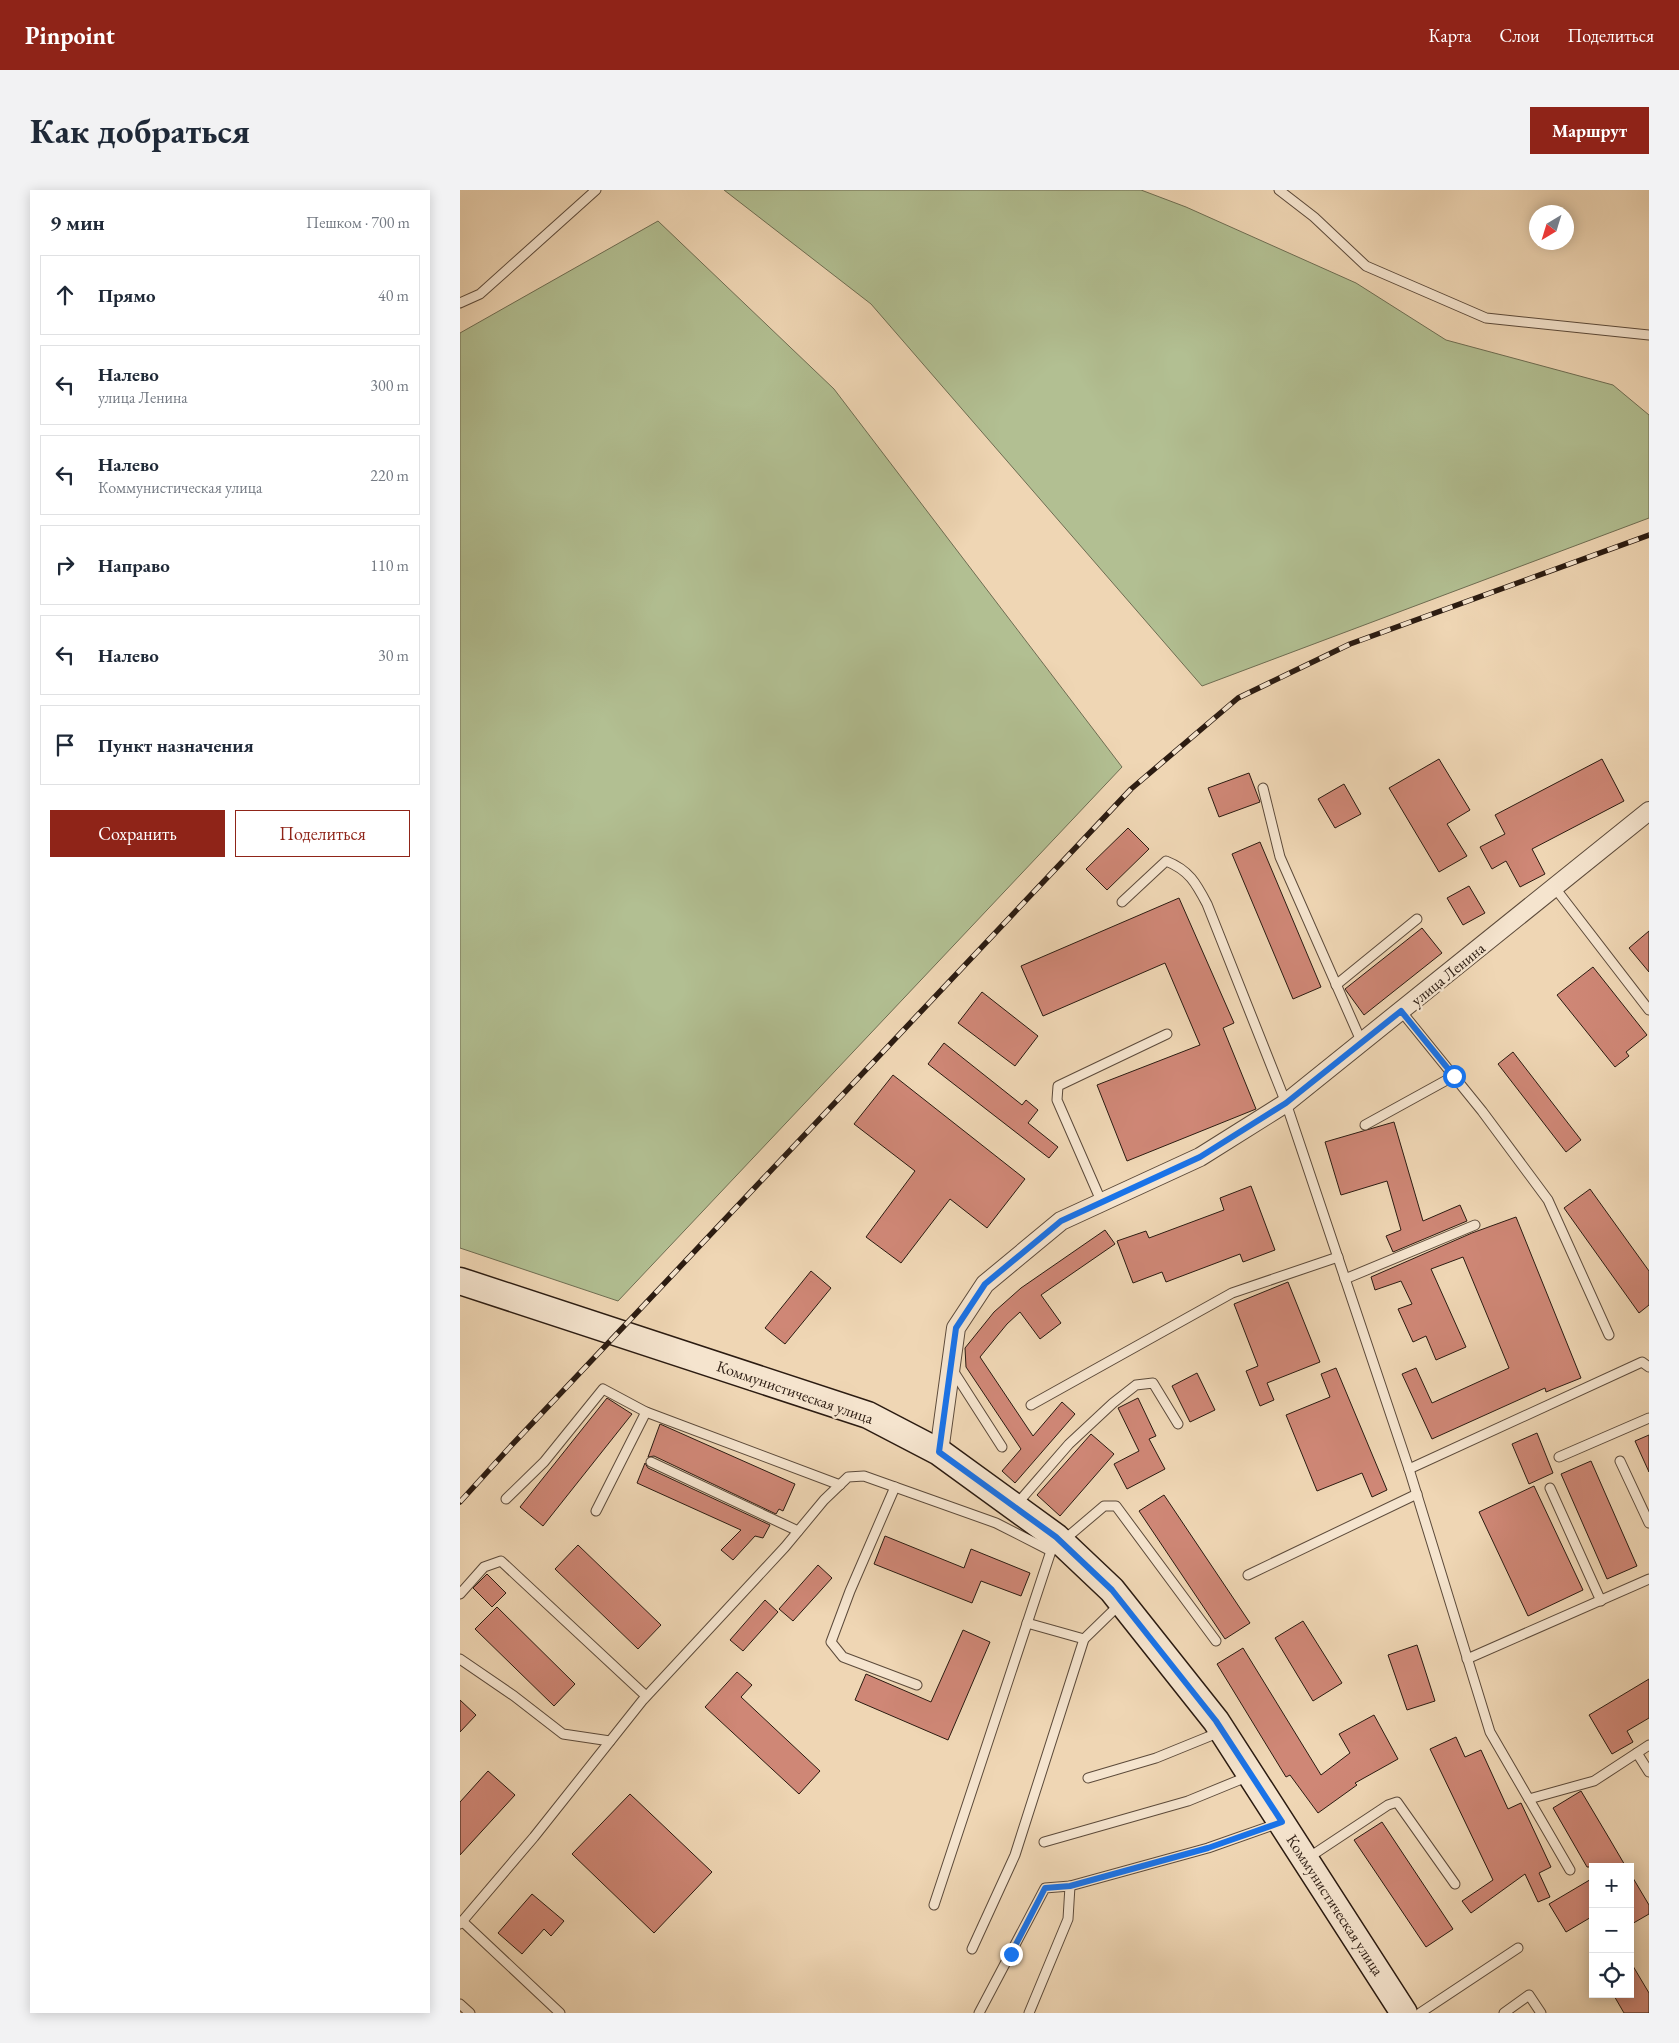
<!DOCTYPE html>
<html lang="ru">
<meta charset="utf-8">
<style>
body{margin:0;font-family:"EB Garamond",serif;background:#f2f2f3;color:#1f2937}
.controls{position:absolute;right:15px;bottom:15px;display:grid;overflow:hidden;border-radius:0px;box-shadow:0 2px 12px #0003}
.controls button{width:45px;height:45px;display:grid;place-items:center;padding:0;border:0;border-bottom:1px solid #e0e1e3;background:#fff;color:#1f2937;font:25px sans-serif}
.compass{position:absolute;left:1069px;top:15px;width:45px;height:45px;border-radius:50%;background:#fff;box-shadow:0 2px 12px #0003;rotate:218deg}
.stop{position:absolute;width:15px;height:15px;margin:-11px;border:4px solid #1a73e8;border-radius:50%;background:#fff}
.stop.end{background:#1a73e8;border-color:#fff;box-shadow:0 1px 5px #0008}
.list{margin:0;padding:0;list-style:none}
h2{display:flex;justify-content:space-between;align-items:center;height:65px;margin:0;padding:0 20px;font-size:21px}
h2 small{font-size:16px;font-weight:400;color:#747a83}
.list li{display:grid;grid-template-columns:32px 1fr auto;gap:15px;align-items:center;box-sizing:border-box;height:80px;margin:0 10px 10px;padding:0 10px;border:1px solid #e0e1e3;border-radius:0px}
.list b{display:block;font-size:19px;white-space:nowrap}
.list p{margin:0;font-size:16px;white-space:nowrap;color:#747a83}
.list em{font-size:16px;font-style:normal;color:#747a83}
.actions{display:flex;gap:10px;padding:15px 20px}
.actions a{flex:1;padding:11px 0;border:1px solid #8f2418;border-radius:0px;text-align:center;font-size:18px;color:#8f2418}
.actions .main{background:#8f2418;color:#fff}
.icon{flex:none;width:28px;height:28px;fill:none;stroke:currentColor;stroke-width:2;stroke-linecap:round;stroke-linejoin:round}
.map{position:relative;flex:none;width:1189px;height:1823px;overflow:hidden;border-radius:0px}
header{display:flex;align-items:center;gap:30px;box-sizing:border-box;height:70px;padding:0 25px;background:#8f2418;color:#fff}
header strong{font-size:24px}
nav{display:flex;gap:28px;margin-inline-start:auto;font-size:18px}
.intro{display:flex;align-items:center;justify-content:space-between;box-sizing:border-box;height:120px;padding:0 30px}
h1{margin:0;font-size:35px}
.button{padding:12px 22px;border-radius:0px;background:#8f2418;color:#fff;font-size:18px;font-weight:700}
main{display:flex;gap:30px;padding:0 30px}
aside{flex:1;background:#fff;border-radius:0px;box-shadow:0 2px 12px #0003}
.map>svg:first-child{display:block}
.green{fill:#b2bf92;stroke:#6e6d52}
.building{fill:#cf8776;stroke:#2b1b11}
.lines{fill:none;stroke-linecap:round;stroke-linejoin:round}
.service-casing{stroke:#5c4a3a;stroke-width:11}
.minor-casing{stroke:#5c4a3a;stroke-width:20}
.secondary-casing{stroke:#2b1b11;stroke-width:29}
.service{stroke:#f5e4ce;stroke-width:9}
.minor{stroke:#f5e4ce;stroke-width:18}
.secondary{stroke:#f5e4ce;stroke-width:26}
.rail-casing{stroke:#2b1b11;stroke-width:5.5}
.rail{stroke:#f5e4ce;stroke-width:4;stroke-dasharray:11;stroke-linecap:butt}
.route{stroke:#1a73e8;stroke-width:6}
.labels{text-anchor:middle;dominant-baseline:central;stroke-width:5;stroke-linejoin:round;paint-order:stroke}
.street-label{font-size:16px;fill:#2b1b11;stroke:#f5e4ce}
</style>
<header>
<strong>Pinpoint</strong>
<nav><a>Карта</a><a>Слои</a><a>Поделиться</a></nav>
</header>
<div class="intro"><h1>Как добраться</h1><a class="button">Маршрут</a></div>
<main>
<aside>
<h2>9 мин<small>Пешком · 700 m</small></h2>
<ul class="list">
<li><svg class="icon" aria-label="ahead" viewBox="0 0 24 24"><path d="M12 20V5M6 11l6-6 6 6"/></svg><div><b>Прямо</b></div><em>40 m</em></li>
<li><svg class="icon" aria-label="left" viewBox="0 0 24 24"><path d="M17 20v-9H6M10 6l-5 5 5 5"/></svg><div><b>Налево</b><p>улица Ленина</p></div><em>300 m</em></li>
<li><svg class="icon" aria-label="left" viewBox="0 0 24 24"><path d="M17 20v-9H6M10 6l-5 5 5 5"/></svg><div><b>Налево</b><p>Коммунистическая улица</p></div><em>220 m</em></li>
<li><svg class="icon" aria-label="right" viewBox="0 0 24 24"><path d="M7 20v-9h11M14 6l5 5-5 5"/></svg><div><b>Направо</b></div><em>110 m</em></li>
<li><svg class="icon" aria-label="left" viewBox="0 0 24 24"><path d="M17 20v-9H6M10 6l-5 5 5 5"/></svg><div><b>Налево</b></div><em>30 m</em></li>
<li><svg class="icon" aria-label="arrive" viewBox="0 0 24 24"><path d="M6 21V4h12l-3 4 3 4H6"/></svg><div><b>Пункт назначения</b></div></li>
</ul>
<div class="actions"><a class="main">Сохранить</a><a>Поделиться</a></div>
</aside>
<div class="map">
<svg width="1189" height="1823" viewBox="0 0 1189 1823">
<rect width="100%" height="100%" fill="#efd6b4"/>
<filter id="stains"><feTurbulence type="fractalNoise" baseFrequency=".004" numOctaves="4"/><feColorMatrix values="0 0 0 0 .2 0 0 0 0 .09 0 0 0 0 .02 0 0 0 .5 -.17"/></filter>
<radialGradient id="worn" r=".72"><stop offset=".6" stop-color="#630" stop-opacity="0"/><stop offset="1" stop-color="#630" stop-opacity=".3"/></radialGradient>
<g class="green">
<path d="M264,0H681L726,17L896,93L986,150L1153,195L1189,225V328L742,496L411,114Z"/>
<path d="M198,31L374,199L662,577L158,1111L0,1058V143Z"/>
</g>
<g class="building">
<path d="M979,569L1010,620L987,634L1007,666L979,682L929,598Z"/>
<path d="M1142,569L1164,611L1072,659L1085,684L1060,697L1046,671L1032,679L1020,657L1045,644L1035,625Z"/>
<path d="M789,583L800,612L759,627L748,598Z"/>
<path d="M884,594L901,624L875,638L858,609Z"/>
<path d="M668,638L689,659L647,700L626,679Z"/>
<path d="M800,652L861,797L833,809L772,664Z"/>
<path d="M1009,696L1025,723L1003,735L987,708Z"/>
<path d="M719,708L774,833L763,838L796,919L667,971L637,895L740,855L705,773L583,826L561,776Z"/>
<path d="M962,738L982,763L904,825L885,799Z"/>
<path d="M1189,741V782L1169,758Z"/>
<path d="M1133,777L1187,845L1166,862L1169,866L1155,877L1097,805Z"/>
<path d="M522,802L578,846L555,876L498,833Z"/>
<path d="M484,853L562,915L566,910L578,920L568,933L598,957L589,968L468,874Z"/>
<path d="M1053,862L1121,950L1106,962L1038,874Z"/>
<path d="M433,885L565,989L527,1038L490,1009L441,1073L406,1047L455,981L394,934Z"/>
<path d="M934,932L963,1031L1000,1015L1007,1031L933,1062L926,1046L941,1040L927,991L881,1005L865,952Z"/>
<path d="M791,996L815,1060L783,1072L780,1064L706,1092L702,1082L673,1093L657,1051L686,1041L689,1048L764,1020L760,1008Z"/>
<path d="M1130,999L1189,1081V1115L1179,1123L1104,1018Z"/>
<path d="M1056,1027L1121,1188L1086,1202L1085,1198L972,1249L942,1184L956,1178L972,1213L1049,1178L1003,1067L971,1079L1006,1157L976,1170L966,1146L953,1152L938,1119L952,1114L941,1091L915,1100L911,1087L1012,1043Z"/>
<path d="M645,1040L655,1054L581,1105L601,1133L580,1149L560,1122L547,1134L520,1167L573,1246L602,1212L615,1224L555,1293L542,1281L561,1259L506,1177L505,1158L534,1122L561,1098Z"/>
<path d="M351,1081L371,1098L325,1154L305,1138Z"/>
<path d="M828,1092L860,1172L807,1193L814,1210L800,1216L786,1181L798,1176L774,1114Z"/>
<path d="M876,1178L927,1300L912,1307L902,1283L857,1301L826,1225L870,1207L861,1184Z"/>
<path d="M737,1183L755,1220L730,1232L712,1196Z"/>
<path d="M147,1208L172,1224L83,1336L60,1317Z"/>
<path d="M678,1208L696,1246L689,1249L705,1279L667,1299L654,1274L679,1261L658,1218Z"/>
<path d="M200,1234L335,1294L323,1321L319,1319L316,1324L194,1266L188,1267Z"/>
<path d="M1077,1243L1093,1283L1069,1294L1052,1254Z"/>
<path d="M631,1244L654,1264L600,1326L577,1305Z"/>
<path d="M1189,1245V1282L1175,1251Z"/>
<path d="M1131,1271L1177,1376L1147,1389L1101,1284Z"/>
<path d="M185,1273L188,1278L310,1335L303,1348L295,1346L273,1370L261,1360L281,1340L177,1293Z"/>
<path d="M1074,1296L1123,1400L1068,1426L1019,1322Z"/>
<path d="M704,1305L790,1433L765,1449L679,1321Z"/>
<path d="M425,1346L504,1378L511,1359L570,1383L561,1406L521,1391L512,1413L414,1374Z"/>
<path d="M118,1355L201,1435L178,1459L95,1379Z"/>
<path d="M358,1375L372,1388L333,1431L319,1419Z"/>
<path d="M27,1384L46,1403L32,1417L13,1398Z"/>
<path d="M305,1410L318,1422L283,1461L270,1450Z"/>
<path d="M37,1417L115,1494L94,1516L15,1439Z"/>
<path d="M843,1431L882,1493L853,1511L815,1448Z"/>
<path d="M503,1440L530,1452L488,1550L395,1510L406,1484L471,1512Z"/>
<path d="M957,1455L975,1511L947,1520L928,1465Z"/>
<path d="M783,1458L861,1585L890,1563L879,1544L914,1525L938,1569L895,1593L897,1595L858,1623L830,1585L826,1587L757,1474Z"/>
<path d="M277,1482L292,1495L281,1507L360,1581L339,1604L245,1517Z"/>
<path d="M1189,1489V1528L1167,1541L1173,1552L1152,1564L1129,1525Z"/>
<path d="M0,1510L16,1525L0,1542Z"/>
<path d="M996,1547L1005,1567L1021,1560L1048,1619L1061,1613L1091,1677L1079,1683L1090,1707L1078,1712L1065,1684L1011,1723L1002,1711L1033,1690L970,1559Z"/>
<path d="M28,1581L55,1605L0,1665V1612Z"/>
<path d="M1121,1601L1149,1648L1166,1677H1127L1093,1618Z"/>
<path d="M170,1604L252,1682L194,1743L112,1664Z"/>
<path d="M922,1632L993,1739L966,1757L894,1650Z"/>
<path d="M1170,1683L1189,1715V1724L1170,1735Z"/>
<path d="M1133,1688V1726L1106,1742L1089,1714Z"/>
<path d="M72,1704L104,1731L91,1746L84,1739L62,1764L38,1743Z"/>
<path d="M1170,1771L1189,1803V1823H1164L1153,1804H1170Z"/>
</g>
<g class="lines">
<g class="service-casing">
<g id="service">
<path d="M819,0L854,27L906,76L1026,128L1189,145"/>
<path d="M0,113L20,104L136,0"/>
<path d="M803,598L820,667L902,853"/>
<path d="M1095,698L1189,820"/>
<path d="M662,712L706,671C729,680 736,693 747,714L826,913L949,1279L1030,1542L1110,1680"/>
<path d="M876,795L957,729"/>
<path d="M941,821L1022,921L1088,1010L1149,1145"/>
<path d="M905,935L994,886"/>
<path d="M642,1013L597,910L598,896L707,844"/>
<path d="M885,1089L1015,1035"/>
<path d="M492,1179L542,1257"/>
<path d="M571,1215L772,1103L878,1067"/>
<path d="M1099,1267L1189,1228"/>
<path d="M1160,1271L1189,1333"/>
<path d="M191,1272L338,1341"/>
<path d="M949,1279L1182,1172L1189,1177"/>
<path d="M435,1297L390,1401L371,1452L383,1467L457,1495"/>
<path d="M1090,1298L1141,1411"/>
<path d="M46,1309L84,1272L143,1199L186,1222L380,1295"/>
<path d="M556,1315L609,1254L653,1213L676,1195L693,1193L718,1234"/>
<path d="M136,1321L186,1222"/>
<path d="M788,1385L957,1304"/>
<path d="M0,1404L24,1377L41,1371L186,1506"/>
<path d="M567,1433L624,1449"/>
<path d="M0,1469L54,1506L103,1544L150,1551"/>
<path d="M1007,1469L1189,1389"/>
<path d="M1177,1563L1189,1582"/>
<path d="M628,1588L696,1568L760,1542"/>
<path d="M1069,1609L1134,1591L1189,1555"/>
<path d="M584,1652L728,1611L789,1586"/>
<path d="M848,1668L928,1615L937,1612L995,1694"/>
<path d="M474,1715L591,1361"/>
<path d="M2,1731L100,1823"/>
<path d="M0,1734L74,1647L182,1511L325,1357L364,1310L388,1287L404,1286L536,1333L591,1361L644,1316H656L756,1451"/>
<path d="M512,1759L555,1665L624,1449L660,1414"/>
<path d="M0,1814L10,1823"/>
<path d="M519,1823L585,1698L610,1696L748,1658L819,1633"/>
<path d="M569,1823L608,1729L610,1696"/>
<path d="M960,1823L1058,1758"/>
<path d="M1044,1823L1069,1805L1081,1823"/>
</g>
</g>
<g class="minor-casing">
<path id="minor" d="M479,1262L496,1138L525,1094L601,1031L740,967L826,913L1189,621"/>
</g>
<g class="secondary-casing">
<path id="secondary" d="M0,1091L408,1225L479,1262L596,1347L652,1400L756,1531L944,1823"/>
</g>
<use href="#service" class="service"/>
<use href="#minor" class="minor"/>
<use href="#secondary" class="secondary"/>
<g class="rail-casing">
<path id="rail" d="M0,1312L50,1257L671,599L778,508L890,454L1189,345"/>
</g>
<use href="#rail" class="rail"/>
</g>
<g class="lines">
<path class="route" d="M551,1764L585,1698L610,1696L748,1658L822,1632L756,1531L652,1400L596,1347L479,1262L496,1138L525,1094L601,1031L740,967L826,913L941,821L994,886"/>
</g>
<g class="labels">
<g class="street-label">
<text transform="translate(988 784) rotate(-39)">улица Ленина</text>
<text transform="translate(335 1202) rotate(19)">Коммунистическая улица</text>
<text transform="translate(875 1715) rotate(57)">Коммунистическая улица</text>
</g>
</g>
<rect width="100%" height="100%" filter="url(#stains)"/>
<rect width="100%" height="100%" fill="url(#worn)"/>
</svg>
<div class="controls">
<button>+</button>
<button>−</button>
<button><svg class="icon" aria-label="locate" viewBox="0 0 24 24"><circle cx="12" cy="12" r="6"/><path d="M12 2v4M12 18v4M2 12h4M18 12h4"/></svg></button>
</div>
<svg class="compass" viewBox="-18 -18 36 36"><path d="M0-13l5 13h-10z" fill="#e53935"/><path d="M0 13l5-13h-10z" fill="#747a83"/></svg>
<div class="stop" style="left:994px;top:886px"></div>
<div class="stop end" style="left:551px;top:1764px"></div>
</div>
</main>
